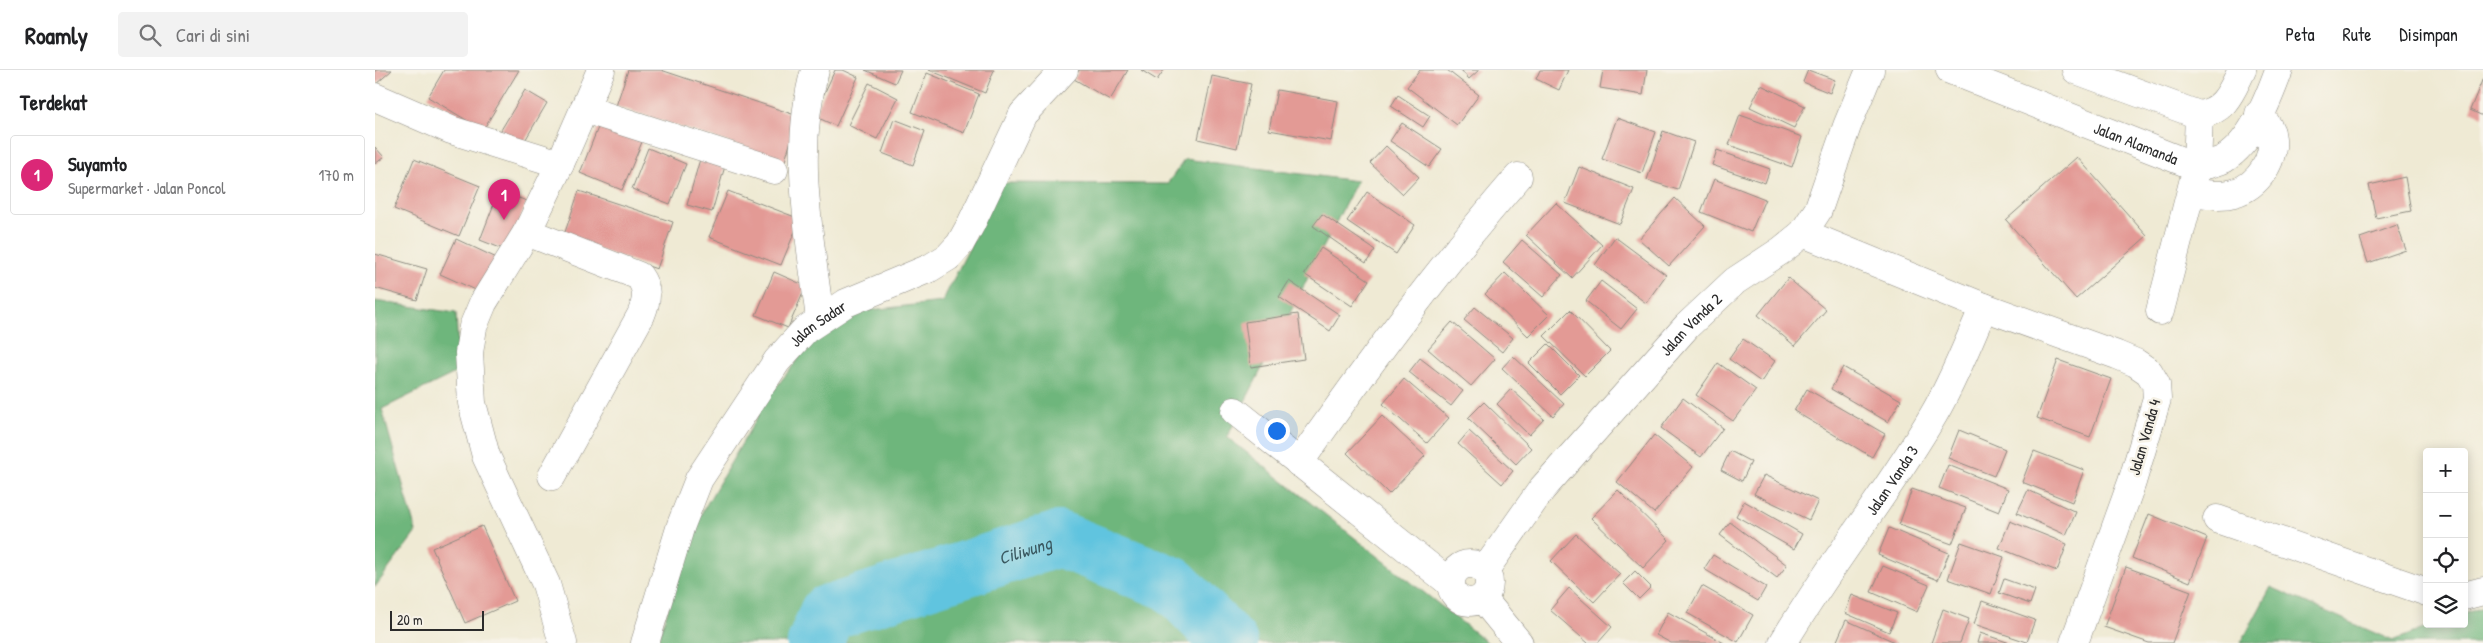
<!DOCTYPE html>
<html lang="id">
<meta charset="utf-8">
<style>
body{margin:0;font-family:"Patrick Hand",sans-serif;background:#f2f2f2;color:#202124}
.controls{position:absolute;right:15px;bottom:15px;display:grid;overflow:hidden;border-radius:5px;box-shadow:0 2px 12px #0003}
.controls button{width:45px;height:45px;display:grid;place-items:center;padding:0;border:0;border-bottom:1px solid #e0e0e0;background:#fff;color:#202124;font:25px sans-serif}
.scale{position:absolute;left:15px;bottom:12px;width:94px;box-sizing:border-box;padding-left:5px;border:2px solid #2b2b2b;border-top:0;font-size:14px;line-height:18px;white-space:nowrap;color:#2b2b2b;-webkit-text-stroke:4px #f7f3e8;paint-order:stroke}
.you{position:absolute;left:901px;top:360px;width:18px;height:18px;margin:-12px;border:4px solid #fff;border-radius:50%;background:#1a73e8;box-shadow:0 0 0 8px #1a73e833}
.badge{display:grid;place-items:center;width:32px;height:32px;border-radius:50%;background:#db2777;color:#fff;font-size:16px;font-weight:700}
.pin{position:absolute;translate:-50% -41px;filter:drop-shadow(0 1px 2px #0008)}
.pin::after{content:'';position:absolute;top:26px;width:18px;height:15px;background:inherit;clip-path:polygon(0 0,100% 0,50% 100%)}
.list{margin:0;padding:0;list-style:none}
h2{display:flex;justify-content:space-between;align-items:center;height:65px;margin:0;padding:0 20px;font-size:21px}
h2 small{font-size:16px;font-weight:400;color:#757577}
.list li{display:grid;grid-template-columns:32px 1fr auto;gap:15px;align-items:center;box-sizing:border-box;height:80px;margin:0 10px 10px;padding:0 10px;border:1px solid #e0e0e0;border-radius:5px}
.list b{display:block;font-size:19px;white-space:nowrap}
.list p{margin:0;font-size:16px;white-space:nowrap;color:#757577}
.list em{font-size:16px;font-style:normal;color:#757577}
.icon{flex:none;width:28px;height:28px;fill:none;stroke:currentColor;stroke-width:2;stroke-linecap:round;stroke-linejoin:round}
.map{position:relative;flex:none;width:2108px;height:573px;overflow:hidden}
header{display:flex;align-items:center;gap:30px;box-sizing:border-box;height:70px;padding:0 25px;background:#fff;border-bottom:1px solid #e0e0e0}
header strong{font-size:24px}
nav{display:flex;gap:28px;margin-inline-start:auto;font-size:18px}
.search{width:350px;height:45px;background:#f2f2f2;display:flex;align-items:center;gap:12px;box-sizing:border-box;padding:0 18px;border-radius:5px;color:#757577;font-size:19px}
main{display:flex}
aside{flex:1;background:#fff}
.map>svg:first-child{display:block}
.forest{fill:#6eb67b;stroke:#4c7053}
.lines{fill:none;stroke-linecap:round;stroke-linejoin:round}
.river{stroke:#61c4df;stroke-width:56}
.building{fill:#e39a95}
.minor-casing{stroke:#8d8a80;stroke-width:29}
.minor{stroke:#fff;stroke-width:28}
.labels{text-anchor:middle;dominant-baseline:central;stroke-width:5;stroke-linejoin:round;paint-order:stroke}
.street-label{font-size:16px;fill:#2b2b2b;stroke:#f7f3e8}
.water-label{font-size:18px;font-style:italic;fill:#3b5961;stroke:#f7f3e8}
</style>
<header>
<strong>Roamly</strong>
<div class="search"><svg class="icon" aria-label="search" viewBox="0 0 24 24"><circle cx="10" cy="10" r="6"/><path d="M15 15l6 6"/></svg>Cari di sini</div>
<nav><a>Peta</a><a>Rute</a><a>Disimpan</a></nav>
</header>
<main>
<aside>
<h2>Terdekat<small></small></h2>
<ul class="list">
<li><span class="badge">1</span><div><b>Suyamto</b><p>Supermarket · Jalan Poncol</p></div><em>170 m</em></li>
</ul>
</aside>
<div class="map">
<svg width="2108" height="573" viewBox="0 0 2108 573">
<rect width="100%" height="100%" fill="#f7f3e8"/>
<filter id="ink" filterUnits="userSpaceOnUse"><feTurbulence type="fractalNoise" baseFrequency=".02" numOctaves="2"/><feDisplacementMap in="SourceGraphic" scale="10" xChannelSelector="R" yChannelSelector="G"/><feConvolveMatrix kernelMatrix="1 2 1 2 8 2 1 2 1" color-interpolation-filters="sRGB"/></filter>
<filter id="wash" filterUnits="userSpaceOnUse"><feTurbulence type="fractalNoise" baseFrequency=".0096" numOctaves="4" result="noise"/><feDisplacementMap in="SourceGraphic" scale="20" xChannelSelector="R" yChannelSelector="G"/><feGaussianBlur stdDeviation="1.12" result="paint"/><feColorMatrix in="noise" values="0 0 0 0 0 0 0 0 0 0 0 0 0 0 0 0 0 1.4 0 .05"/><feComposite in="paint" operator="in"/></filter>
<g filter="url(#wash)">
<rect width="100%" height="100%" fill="#efead4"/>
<g class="forest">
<path d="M810,89L982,111L852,367L1113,573H282L322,451L395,325L458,244L567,232L627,113L792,114Z"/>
<path d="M0,231L81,243L84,301L7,339L41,462L0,517Z"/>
<path d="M1896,517L2018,571L2061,554H2089V544L2108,537V573H1866Z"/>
</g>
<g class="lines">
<path class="river" id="s1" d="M440,573L452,543L684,469L797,514L855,573"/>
</g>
<g id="blocks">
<g class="building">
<path d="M0,0H17L0,15Z"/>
<path d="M69,0H144L108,60L53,27Z"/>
<path d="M253,0H286L423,46L410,91L241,36Z"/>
<path d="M460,0H468L483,7L461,56L439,46Z"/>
<path d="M490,0H526L520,13Z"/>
<path d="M554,0H619L610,23Z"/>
<path d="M704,0H753L735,30L699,9Z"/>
<path d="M766,0H789L782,10Z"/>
<path d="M1045,0H1072L1104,25L1082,55L1032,17Z"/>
<path d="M1086,0H1104L1094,9Z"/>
<path d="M1165,0H1193L1184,20L1161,9Z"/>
<path d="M1228,0H1272L1268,25L1225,18Z"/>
<path d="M1433,0L1460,10L1455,23L1428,12Z"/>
<path d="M552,3L604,24L589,63L537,42Z"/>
<path d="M837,6L876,14L862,78L823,69Z"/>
<path d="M2108,8V46L2095,40Z"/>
<path d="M494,13L523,28L502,69L473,55Z"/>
<path d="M1386,15L1430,36L1419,58L1375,37Z"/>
<path d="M150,20L172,33L145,79L123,65Z"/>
<path d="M902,20L963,31L956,71L894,60Z"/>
<path d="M1023,25L1055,46L1048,57L1016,36Z"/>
<path d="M1365,45L1427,67L1417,97L1354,75Z"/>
<path d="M1242,48L1281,62L1267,103L1227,89Z"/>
<path d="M519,49L550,61L538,95L507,83Z"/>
<path d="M1027,53L1067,79L1054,97L1015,71Z"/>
<path d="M224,55L267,72L247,120L205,103Z"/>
<path d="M1288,61L1319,72L1303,120L1272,110Z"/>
<path d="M1011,76L1044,107L1028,124L995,93Z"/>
<path d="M0,77L9,87L0,94Z"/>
<path d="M273,78L311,94L295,134L257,119Z"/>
<path d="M1342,80L1395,99L1390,113L1337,95Z"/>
<path d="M1702,87L1772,166L1701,229L1631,150Z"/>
<path d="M39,89L105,116L84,166L19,139Z"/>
<path d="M325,89L350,96L337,142L312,135Z"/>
<path d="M1204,97L1259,119L1245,154L1190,133Z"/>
<path d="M2030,107L2036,141L2001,148L1994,115Z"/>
<path d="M1339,109L1390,129L1376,162L1326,142Z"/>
<path d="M124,121L152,131L133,181L105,170Z"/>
<path d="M204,121L298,152L282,199L188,168Z"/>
<path d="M353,121L425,149L406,195L334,167Z"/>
<path d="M992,122L1040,155L1021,184L972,151Z"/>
<path d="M1300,128L1330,156L1294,196L1264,169Z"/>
<path d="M1181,133L1227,175L1197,208L1151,165Z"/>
<path d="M947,144L1000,180L991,193L938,156Z"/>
<path d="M2022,155L2031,180L1993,193L1985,168Z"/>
<path d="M1240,167L1291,205L1271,233L1220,195Z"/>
<path d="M81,169L128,191L112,225L65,204Z"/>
<path d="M1147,170L1187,205L1168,227L1128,192Z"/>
<path d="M946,178L994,210L977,236L929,204Z"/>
<path d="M0,184L52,199L42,230L0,218Z"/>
<path d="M399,202L431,216L413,258L381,245Z"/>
<path d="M1130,203L1174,245L1153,266L1110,224Z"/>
<path d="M1413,208L1451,240L1420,276L1383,245Z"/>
<path d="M914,211L965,245L955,261L904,227Z"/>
<path d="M1226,211L1262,239L1246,259L1211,231Z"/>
<path d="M1100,237L1138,268L1127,282L1089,250Z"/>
<path d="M1195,240L1235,281L1210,306L1169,266Z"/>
<path d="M923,244L929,289L876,297L870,252Z"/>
<path d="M1077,252L1120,289L1096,316L1053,279Z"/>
<path d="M1368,269L1400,291L1386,312L1354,289Z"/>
<path d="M1173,274L1204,305L1185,324L1154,293Z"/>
<path d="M1138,286L1189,334L1178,346L1127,298Z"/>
<path d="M1045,288L1088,321L1076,336L1034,302Z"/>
<path d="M1683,290L1736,309L1715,367L1662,348Z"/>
<path d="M1343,293L1381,320L1358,351L1321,325Z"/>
<path d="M1468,297L1526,330L1513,352L1456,319Z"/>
<path d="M1029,309L1074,348L1052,373L1008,334Z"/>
<path d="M1136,319L1169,349L1154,365L1122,334Z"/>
<path d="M1432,319L1510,364L1497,387L1419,341Z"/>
<path d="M1308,328L1348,358L1326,387L1286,358Z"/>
<path d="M1109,332L1156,378L1141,394L1093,348Z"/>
<path d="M1007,346L1050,386L1014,424L972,383Z"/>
<path d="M1584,360L1630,379L1619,406L1573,388Z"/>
<path d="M1094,361L1138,401L1127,414L1083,374Z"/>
<path d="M1279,365L1318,397L1279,443L1242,412Z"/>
<path d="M1355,381L1376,392L1367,411L1346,400Z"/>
<path d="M1659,381L1709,400L1697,432L1647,412Z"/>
<path d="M1573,395L1633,419L1624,442L1564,418Z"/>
<path d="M1389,405L1443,431L1434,450L1379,424Z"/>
<path d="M1537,419L1591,438L1577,474L1524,455Z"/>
<path d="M1243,420L1294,470L1268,498L1216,448Z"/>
<path d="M1653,420L1701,442L1691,465L1642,443Z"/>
<path d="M1369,431L1427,464L1419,479L1361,446Z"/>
<path d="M1774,444L1832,468L1815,512L1757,488Z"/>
<path d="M1635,451L1692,474L1682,501L1624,478Z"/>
<path d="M1355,452L1412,495L1402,508L1345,465Z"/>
<path d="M107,456L140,531L90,553L57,478Z"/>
<path d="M1514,458L1574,483L1563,510L1503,485Z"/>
<path d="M1201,464L1245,504L1219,532L1176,491Z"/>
<path d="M1586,472L1629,487L1616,524L1573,509Z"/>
<path d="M1338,485L1391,517L1383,531L1329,499Z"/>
<path d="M1508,496L1554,515L1542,542L1496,522Z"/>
<path d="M1751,497L1816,521L1797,573H1774L1729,557Z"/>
<path d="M1260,501L1276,517L1264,529L1248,513Z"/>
<path d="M1629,509L1660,520L1655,534L1624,523Z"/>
<path d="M1327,516L1378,545L1363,572L1312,543Z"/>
<path d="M1194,518L1237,557L1223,573H1213L1175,540Z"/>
<path d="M1477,525L1522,543L1514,562L1470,543Z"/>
<path d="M1607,531L1660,550L1652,572L1599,554Z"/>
<path d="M1568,539L1594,549L1585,573H1556Z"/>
<path d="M1293,542L1349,573H1296L1281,565Z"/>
<path d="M1471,550L1522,573H1461Z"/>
<path d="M1605,563L1635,573H1602Z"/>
</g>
</g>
</g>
<g filter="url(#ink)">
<use href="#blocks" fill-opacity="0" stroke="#8d8a80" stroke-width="1"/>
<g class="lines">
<g class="minor-casing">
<g id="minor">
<path d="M440,0C417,82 435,167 445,249"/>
<path id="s2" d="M1575,0L1822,97C1831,95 1841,93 1849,89C1877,72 1893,30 1904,0"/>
<path d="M1701,0L1824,45C1850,41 1856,22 1867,0"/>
<path d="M0,27L76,60L185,94"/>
<path d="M209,39L399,100"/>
<path d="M1817,122C1831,124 1845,127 1859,123C1883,116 1902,89 1896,63C1895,57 1888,50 1884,44"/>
<path d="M152,162L264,206C274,220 272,230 266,245L177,406"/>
<path d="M1428,163L1609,237L1742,285L1761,293L1774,302L1781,314L1782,329L1757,412L1699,573"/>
<path d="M1785,241L1822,97L1824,45"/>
<path d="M860,341L1074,512"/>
<path d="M924,393C993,294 1064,198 1143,107"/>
<path d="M1842,449L2052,522"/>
<circle cx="1095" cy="513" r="19"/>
<path id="s3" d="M1110,500L1167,419L1312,256L1360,211L1407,180L1428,163L1443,140L1472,56L1495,0"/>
<path d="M2089,526L2108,521"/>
<path d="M1108,529L1144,573"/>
<path d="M188,573L171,514L111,386L97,333L94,283L98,257L108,233L152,162L185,94L226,0"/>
<path id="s4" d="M270,573L306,455L324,409L402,291L430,260L471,233L555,198L573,187L585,174L596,154L648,44L689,0"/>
<path id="s5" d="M1408,573C1455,494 1513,423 1559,344C1579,310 1593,272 1609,237"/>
</g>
</g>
<use href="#minor" class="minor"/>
</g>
</g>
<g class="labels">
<g class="street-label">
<text stroke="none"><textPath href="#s2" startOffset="200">Jalan Alamanda</textPath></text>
<text stroke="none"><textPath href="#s3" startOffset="321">Jalan Vanda 2</textPath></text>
<text stroke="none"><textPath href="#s4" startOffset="370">Jalan Sadar</textPath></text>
<text transform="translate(1769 367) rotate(-74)">Jalan Vanda 4</text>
<text stroke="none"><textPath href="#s5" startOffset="196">Jalan Vanda 3</textPath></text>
</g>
<g class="water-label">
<text stroke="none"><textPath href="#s1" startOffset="240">Ciliwung</textPath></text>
</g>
</g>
</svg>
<div class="controls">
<button>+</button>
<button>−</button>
<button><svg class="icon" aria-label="locate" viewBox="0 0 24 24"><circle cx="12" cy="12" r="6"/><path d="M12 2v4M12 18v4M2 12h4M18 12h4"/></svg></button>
<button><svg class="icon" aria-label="layers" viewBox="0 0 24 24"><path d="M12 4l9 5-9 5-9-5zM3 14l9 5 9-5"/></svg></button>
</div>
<div class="scale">20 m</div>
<div class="you"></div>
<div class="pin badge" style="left:129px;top:150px">1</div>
</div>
</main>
